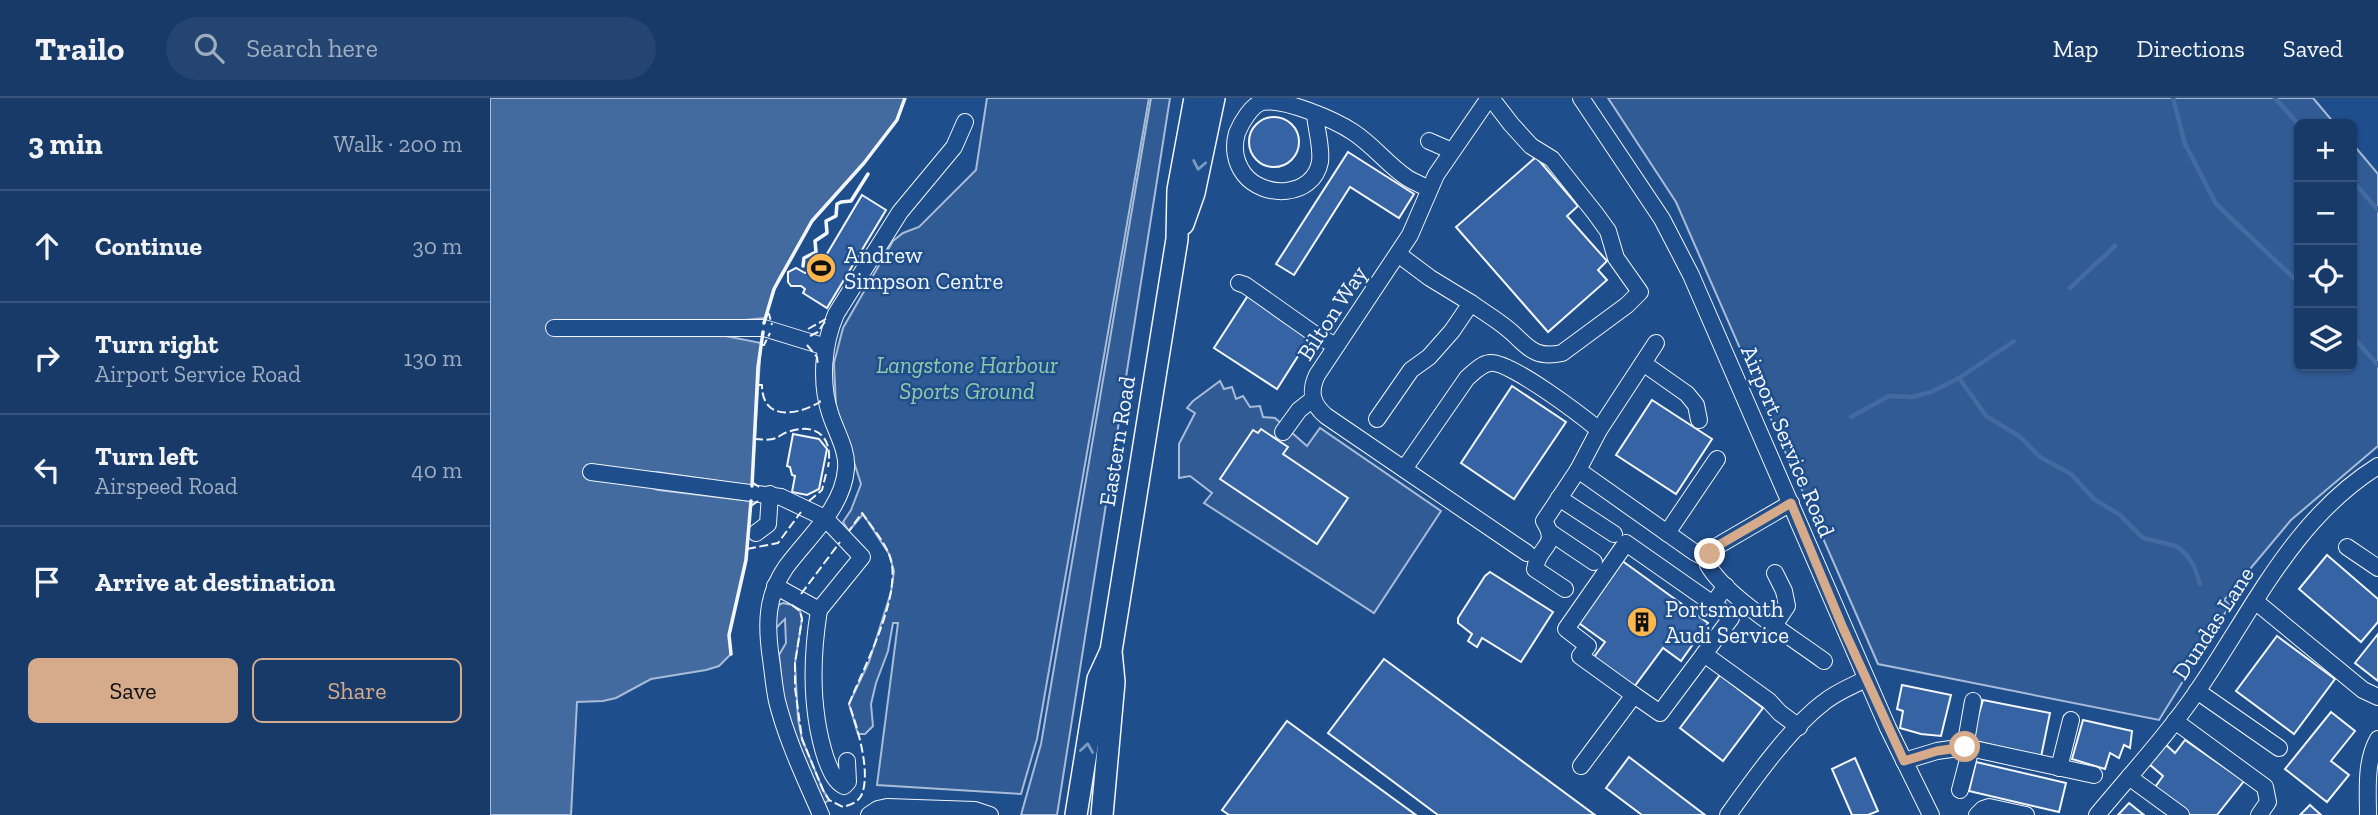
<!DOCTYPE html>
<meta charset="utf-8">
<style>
body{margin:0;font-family:"Zilla Slab",serif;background:#244571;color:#f1f3f6}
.controls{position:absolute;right:21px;top:21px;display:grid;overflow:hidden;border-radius:10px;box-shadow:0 2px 5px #0004}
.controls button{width:63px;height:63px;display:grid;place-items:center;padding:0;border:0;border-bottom:2px solid #36547d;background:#173a69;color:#f1f3f6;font:35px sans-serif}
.stop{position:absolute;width:21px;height:21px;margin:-16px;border:5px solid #d6ab8b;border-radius:50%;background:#fff}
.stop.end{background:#d6ab8b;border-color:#fff;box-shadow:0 2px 7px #0008}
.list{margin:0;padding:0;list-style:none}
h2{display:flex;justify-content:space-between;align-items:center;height:91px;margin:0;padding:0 28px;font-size:30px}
h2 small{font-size:23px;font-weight:400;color:#9eadc0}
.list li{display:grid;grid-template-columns:46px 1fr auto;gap:21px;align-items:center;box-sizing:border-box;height:112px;padding:0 28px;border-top:2px solid #36547d}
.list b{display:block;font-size:26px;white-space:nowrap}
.list p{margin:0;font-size:23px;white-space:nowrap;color:#9eadc0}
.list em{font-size:23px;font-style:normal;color:#9eadc0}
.actions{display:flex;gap:14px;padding:21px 28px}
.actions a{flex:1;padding:16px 0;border:2px solid #d6ab8b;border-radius:10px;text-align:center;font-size:24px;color:#d6ab8b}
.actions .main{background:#d6ab8b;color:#111}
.icon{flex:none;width:38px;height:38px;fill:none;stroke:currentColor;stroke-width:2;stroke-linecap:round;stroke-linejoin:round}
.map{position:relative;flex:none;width:1888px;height:717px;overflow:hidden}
header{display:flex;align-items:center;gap:42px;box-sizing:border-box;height:98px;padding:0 35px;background:#173a69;border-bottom:2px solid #36547d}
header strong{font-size:33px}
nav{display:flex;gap:38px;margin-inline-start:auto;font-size:24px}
.search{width:490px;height:63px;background:#244571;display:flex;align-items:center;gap:18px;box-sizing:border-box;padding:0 24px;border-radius:38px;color:#9eadc0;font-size:26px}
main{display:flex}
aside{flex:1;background:#173a69}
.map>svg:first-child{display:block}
.built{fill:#305b95;stroke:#a8bbd7;stroke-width:2}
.water{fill:#446ba0;stroke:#a8bbd7;stroke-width:2}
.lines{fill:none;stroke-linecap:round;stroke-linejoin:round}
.stream{stroke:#446ba0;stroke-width:4.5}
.building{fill:#3563a3;stroke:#f2f6ff;stroke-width:2}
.minor-casing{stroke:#f2f6ff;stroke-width:18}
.major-casing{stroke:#f2f6ff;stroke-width:24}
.minor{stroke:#1f4e8c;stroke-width:16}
.major{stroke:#1f4e8c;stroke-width:21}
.fence{stroke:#f2f6ff;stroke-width:2;stroke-dasharray:9 3.5;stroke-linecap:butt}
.wall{stroke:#f2f6ff;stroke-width:3.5}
.oneway{stroke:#7e9ac0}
.route{stroke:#d6ab8b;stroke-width:9}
.labels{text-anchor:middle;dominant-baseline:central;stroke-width:5;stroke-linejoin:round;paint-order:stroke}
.poi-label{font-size:23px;fill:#f2f6ff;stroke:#1f4e8c;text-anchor:start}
.street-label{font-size:23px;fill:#f2f6ff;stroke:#1f4e8c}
.park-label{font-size:23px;font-style:italic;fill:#97c8a6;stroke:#1f4e8c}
</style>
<header>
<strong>Trailo</strong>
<div class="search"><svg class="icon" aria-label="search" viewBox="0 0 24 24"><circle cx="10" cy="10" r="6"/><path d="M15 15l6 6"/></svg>Search here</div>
<nav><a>Map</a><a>Directions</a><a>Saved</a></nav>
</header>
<main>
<aside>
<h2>3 min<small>Walk · 200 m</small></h2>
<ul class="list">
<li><svg class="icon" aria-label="ahead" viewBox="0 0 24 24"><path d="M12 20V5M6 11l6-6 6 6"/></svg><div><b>Continue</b></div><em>30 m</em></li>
<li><svg class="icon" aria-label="right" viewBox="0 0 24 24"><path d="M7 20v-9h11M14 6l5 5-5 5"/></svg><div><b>Turn right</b><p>Airport Service Road</p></div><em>130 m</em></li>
<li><svg class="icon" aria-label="left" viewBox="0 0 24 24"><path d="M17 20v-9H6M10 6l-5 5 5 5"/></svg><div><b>Turn left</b><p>Airspeed Road</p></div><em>40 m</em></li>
<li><svg class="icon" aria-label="arrive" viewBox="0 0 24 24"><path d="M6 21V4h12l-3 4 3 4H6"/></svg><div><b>Arrive at destination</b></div></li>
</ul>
<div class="actions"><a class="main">Save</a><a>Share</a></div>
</aside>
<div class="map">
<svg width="1888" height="717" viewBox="0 0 1888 717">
<rect width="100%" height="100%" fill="#1f4e8c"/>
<g class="built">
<path d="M497,0H659L547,641L531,696L387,687L408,525H403L398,553L386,585L381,606L383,628L375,636H368L359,606L379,564L401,494L404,473L399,456L373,416L359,433L353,424L361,412L371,386L346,308L344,265L353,230L403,143L413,135L429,129L486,72Z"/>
<path d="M661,0H680L567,717H531L551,646Z"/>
<path d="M1118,0H1823L1845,26H1809V268H1862V45L1888,76V348L1801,422L1734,502L1740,507L1669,622L1388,566L1186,104Z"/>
<path d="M730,283L734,291L742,289L746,301L753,298L760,309L770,308L773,319L785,320L817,348L830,330L951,413L884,515L714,405L722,395L700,378L689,380V346L705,315L697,310L703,303Z"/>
<path d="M293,505L302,507L310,513L312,521L305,565L308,621L312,641L333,692L339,702L332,707L309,653L293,599L289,557L296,545L295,521L286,530H282L286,508Z"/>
</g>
<path class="water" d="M0,0H415L407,22L374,65L322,123L288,182L275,220L227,225L225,236L271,245L262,388L167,374L161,376L154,387L168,392L261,403L256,462L239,537L241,556L229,568L216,572L161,581L126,600L113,603L87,604L81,717H0Z"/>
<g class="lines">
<g class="stream">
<path d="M1683,0L1695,46L1726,106L1809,185"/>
<path d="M1785,0L1809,27"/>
<path d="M1862,82L1888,112"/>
<path d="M1580,190L1625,148"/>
<path d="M1862,238L1888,267"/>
<path d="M1469,280L1524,243"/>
<path d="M1361,319L1399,298L1422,299L1441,294L1469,280L1496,318L1529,338L1550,359L1581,376L1604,401L1630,417L1653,440L1686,448L1695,455L1704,468L1710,486"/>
</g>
</g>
<g class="building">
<circle cx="784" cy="44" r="25"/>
<path d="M858,54L924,96L909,120L860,89L804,177L786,166Z"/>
<path d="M1046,59L1088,108L1077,118L1117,163L1108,172L1117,182L1058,234L966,129Z"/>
<path d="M372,97L396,112L337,210L313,195L315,191L311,188H301L298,184V174L306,170L315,175L328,171Z"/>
<path d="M759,196L822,236L787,291L724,250Z"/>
<path d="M1022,288L1076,324L1024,401L971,365Z"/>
<path d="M1162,302L1222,341L1186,396L1126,357Z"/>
<path d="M771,331L798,349L793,356L858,400L827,446L730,381L763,332L768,335Z"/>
<path d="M303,336L329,341L337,351L329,391L317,397L302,394L305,378L302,377L300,369L297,368Z"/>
<path d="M1837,457L1888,501V524L1871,544L1809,491Z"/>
<path d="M1131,462L1218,525L1191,563L1173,550L1144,589L1104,559L1115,544L1086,523Z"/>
<path d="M1000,474L1063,514L1031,564L992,540L987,549L978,543L982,536L968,525V520L995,478Z"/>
<path d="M1888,536V583L1865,565Z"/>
<path d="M1787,538L1845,581L1804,636L1746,593Z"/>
<path d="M894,561L1105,717H948L838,635Z"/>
<path d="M1230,577L1273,610L1233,663L1190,630Z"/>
<path d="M1412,587L1461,597L1451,638L1431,636L1410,630L1413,613L1407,611Z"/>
<path d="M1493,602L1560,615L1551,659L1481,642Z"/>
<path d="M1841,614L1865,633L1841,663L1859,677L1837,704L1795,671Z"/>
<path d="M1593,622L1642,633L1640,650L1634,647L1629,660L1620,655L1615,671L1582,661Z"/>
<path d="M797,623L926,717H739L732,712Z"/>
<path d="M1695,642L1754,683L1727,717H1698L1663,692L1673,678L1659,666L1675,646L1685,655Z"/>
<path d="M1139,659L1215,717H1152L1116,690Z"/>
<path d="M1365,660L1388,713L1378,717H1362L1342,671Z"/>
<path d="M1486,664L1576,685L1569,714L1479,693Z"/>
<path d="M1639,705L1654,717H1628Z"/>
<path d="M1820,707L1831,717H1810Z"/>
</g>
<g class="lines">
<g class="minor-casing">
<g id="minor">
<path d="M999,0L946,77L920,137L827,277C819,294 822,306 836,318L1037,455"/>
<path d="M1091,0L1172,121L1201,177L1398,630L1441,717"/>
<path d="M825,16C826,31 832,49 830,64C823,100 773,101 754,76C745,64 743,49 747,35C751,25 762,6 773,4C794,0 845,22 863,34C883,47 897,66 916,79C923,84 932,87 939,91"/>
<path d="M939,43L962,53"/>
<path d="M749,185L755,187L823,235L846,248"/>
<path d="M981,205C992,213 1004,220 1014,228C1036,244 1040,262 1072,255L1137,207L1150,194L1126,160L1118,133L1105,115L1062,61L1041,48L1021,26L1001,0"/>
<path d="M64,230H274L336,249"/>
<path d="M1153,265L1197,296L1206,307L1209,322"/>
<path d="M887,321L921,272L939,259L962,233L981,205L940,180L908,156"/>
<path d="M793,334L809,312L823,301"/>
<path d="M914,371L977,280C984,274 991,266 1000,265C1019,262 1092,318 1109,332"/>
<path d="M1088,372L1109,332L1166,245"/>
<path d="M101,374L291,399L335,420L372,459L329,512L285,488"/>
<path d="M1069,400L1124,436"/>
<path d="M1301,405L1229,447L1220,456L1218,467C1235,498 1303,540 1334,563"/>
<path d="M266,435L278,426L280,396"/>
<path d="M1061,435L1104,464"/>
<path d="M1177,435L1227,361"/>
<path d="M1857,449L1888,470"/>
<path d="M1075,491L1045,471C1048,447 1070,449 1054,423L1088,372L1204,454L1218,461"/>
<path d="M1765,503L1873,592L1888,599"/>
<path d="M329,512C321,562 320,612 336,661C340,671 344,683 354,688L358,684L357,663"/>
<path d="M1285,526L1297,508L1294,493L1285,475"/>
<path d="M1214,556L1279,603L1290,615L1309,629"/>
<path d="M1707,593L1789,650"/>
<path d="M1144,597L1090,558L1098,548L1076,531L1136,445L1223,506"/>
<path d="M1685,623L1775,689L1778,704L1769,717"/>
<path d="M1475,649L1483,603"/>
<path d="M1414,663L1447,653L1475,649L1604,677"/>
<path d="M1091,668L1144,597L1170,615L1241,520L1223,506L1236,488"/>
<path d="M1569,670L1581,622"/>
<path d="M1639,679L1691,717"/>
<path d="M1470,692L1481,650"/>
<path d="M331,717C315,680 297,643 287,603C284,589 283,575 281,561C276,527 276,498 296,469C318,439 353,410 356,371C358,352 345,332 340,315C330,284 333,246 346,216L410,114L464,49L475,24"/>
<path d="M379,717L388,711L397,709L485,712L500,717"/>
<path d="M1238,717C1263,682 1300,630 1333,605C1346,594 1362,588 1376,581"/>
<path d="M1487,717L1493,711L1499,709L1536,717"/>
<path d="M1607,717C1641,676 1678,636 1708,592C1763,512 1803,421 1888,368"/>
<path d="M1878,717C1878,692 1875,664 1888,641"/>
</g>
</g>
<g class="major-casing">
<g id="major">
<path d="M693,126L704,95L724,0"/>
<path d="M586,717L608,581L620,555"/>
<path d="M612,717L624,584L621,553L687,141L688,92L705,0"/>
</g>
</g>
<use href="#minor" class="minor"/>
<use href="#major" class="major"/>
<g class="fence">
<path d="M276,215L279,216L282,227"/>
<path d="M318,231L336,221"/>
<path d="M320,238L328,234L336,222"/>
<path d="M271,247H274L280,235"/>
<path d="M317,247L327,259L328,268"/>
<path d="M267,287H272C272,324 308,317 330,304L329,300"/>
<path d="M264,341C270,341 280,343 286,340C289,339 292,336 295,335C325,323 344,338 338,369"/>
<path d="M262,384L269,389"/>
<path d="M319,403L332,392L336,376"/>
<path d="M261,408L268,403"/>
<path d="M257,451L288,445L311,414"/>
<path d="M311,496L350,444"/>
<path d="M302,507L310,513L312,521L305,565V590L312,641L333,692L339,702L353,709C360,707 367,705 371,698C382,676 367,628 359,606C373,570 415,494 399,456C393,442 381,428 372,415L359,433"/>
</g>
<g class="wall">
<path d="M313,168L314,160L326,154L325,143L337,135L336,123L346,118L347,106L351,104L361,103L378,76"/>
<path d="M274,225L284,191L322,123L374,65L407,22L415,0"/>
<path d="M262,388L268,269L273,234"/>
<path d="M241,556L239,537L256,462L261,403"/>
</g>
</g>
<defs><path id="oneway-chevron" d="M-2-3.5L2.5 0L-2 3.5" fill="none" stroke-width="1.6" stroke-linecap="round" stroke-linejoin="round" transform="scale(1.75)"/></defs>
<g class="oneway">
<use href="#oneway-chevron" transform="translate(709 67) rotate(101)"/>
<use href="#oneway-chevron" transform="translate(597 650) rotate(-81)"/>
</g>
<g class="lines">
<path class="route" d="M1220,456L1229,447L1301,405L1353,530L1414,663L1447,653L1475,649"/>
</g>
<defs>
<g id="stadium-disc" transform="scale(1.575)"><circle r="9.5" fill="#ffb74d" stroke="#1f4e8c"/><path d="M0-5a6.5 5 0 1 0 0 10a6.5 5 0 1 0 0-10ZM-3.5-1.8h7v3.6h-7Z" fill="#111"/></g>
<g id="building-disc" transform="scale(1.575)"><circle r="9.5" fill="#ffb74d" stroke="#1f4e8c"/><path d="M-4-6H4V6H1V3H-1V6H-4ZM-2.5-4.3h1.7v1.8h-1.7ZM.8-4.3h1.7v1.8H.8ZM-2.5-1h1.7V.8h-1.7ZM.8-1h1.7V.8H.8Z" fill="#111"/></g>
</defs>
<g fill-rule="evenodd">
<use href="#stadium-disc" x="331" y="170"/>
<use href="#building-disc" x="1152" y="524"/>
</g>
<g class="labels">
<g class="poi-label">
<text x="354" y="157">Andrew<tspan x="354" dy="26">Simpson Centre</tspan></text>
<text x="1175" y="511">Portsmouth<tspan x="1175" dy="26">Audi Service</tspan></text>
</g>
<g class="street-label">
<text transform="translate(842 215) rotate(-57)">Bilton Way</text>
<text transform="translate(627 343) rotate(-81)">Eastern Road</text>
<text transform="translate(1298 343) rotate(67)">Airport Service Road</text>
<text transform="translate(1723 525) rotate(-57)">Dundas Lane</text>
</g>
<g class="park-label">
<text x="477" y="267">Langstone Harbour<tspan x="477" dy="26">Sports Ground</tspan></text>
</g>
</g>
</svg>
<div class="controls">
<button>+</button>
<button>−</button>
<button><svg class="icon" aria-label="locate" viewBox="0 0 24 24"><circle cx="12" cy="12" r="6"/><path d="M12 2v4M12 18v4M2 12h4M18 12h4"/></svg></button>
<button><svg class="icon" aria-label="layers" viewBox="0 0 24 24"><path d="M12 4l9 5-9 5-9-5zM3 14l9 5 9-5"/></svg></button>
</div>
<div class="stop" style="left:1475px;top:649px"></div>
<div class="stop end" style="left:1220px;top:456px"></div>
</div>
</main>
